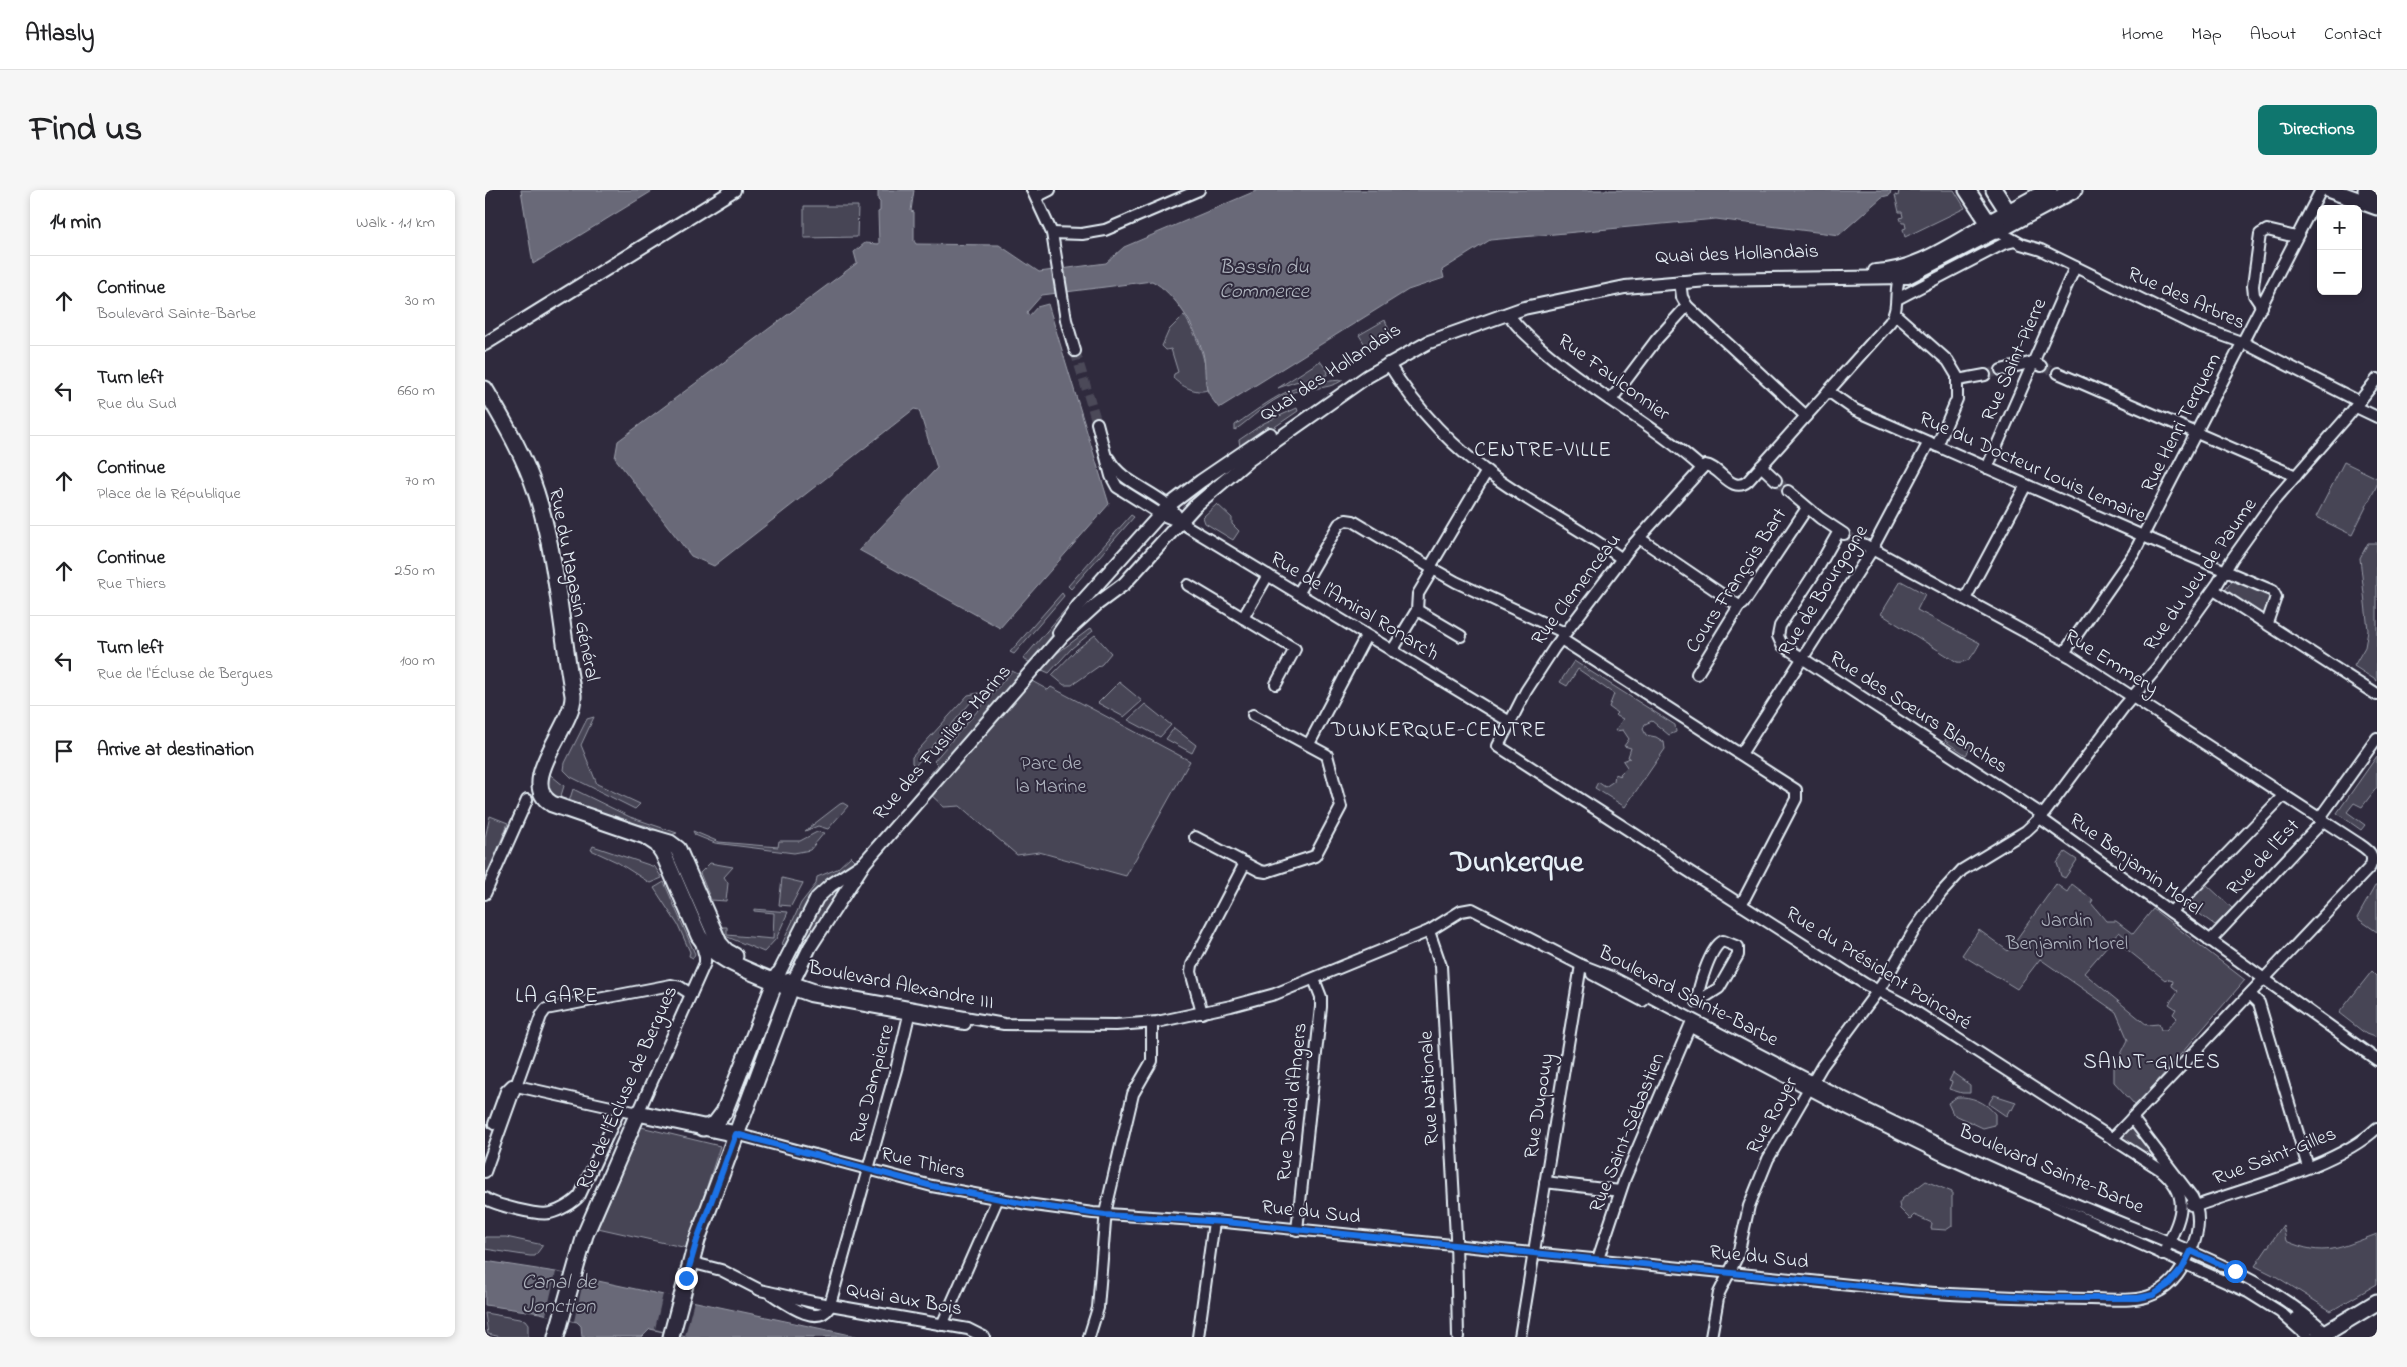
<!DOCTYPE html>
<meta charset="utf-8">
<style>
body{margin:0;font-family:"Indie Flower",sans-serif;background:#f6f6f6;color:#202124}
.controls{position:absolute;right:15px;top:15px;display:grid;overflow:hidden;border-radius:8px;box-shadow:0 2px 8px #0003}
.controls button{width:45px;height:45px;display:grid;place-items:center;padding:0;border:0;border-bottom:1px solid #e0e0e0;background:#fff;color:#202124;font:25px sans-serif}
.stop{position:absolute;width:15px;height:15px;margin:-11px;border:4px solid #1a73e8;border-radius:50%;background:#fff}
.stop.end{background:#1a73e8;border-color:#fff;box-shadow:0 1px 5px #0008}
.list{margin:0;padding:0;list-style:none}
h2{display:flex;justify-content:space-between;align-items:center;height:65px;margin:0;padding:0 20px;font-size:21px}
h2 small{font-size:16px;font-weight:400;color:#757577}
.list li{display:grid;grid-template-columns:32px 1fr auto;gap:15px;align-items:center;box-sizing:border-box;height:90px;padding:0 20px;border-top:1px solid #e0e0e0}
.list b{display:block;font-size:19px;white-space:nowrap}
.list p{margin:0;font-size:16px;white-space:nowrap;color:#757577}
.list em{font-size:16px;font-style:normal;color:#757577}
.icon{flex:none;width:28px;height:28px;fill:none;stroke:currentColor;stroke-width:2;stroke-linecap:round;stroke-linejoin:round}
.map{position:relative;flex:none;width:1892px;height:1147px;overflow:hidden;border-radius:8px}
header{display:flex;align-items:center;gap:30px;box-sizing:border-box;height:70px;padding:0 25px;background:#fff;border-bottom:1px solid #e0e0e0}
header strong{font-size:24px}
nav{display:flex;gap:28px;margin-inline-start:auto;font-size:18px}
.intro{display:flex;align-items:center;justify-content:space-between;box-sizing:border-box;height:120px;padding:0 30px}
h1{margin:0;font-size:35px}
.button{padding:12px 22px;border-radius:8px;background:#0f766e;color:#fff;font-size:18px;font-weight:700}
main{display:flex;gap:30px;padding:0 30px}
aside{flex:1;background:#fff;border-radius:8px;box-shadow:0 2px 8px #0003}
.map>svg:first-child{display:block}
.green{fill:#464455;stroke:#979aa6;fill-rule:evenodd}
.water{fill:#696978;stroke:#9c9fab}
.pier{fill:#2f2a3d}
.lines{fill:none;stroke-linecap:round;stroke-linejoin:round}
.minor-tunnel{stroke:#4b4859;stroke-width:10;stroke-dasharray:10 5;stroke-linecap:butt}
.minor-casing{stroke:#e8f1f8;stroke-width:14}
.tertiary-casing{stroke:#e8f1f8;stroke-width:16}
.secondary-casing{stroke:#e8f1f8;stroke-width:19}
.minor{stroke:#2f2a3d;stroke-width:10}
.tertiary{stroke:#2f2a3d;stroke-width:12}
.secondary{stroke:#2f2a3d;stroke-width:15}
.route{stroke:#1a73e8;stroke-width:6}
.labels{text-anchor:middle;dominant-baseline:central;stroke-width:4;stroke-linejoin:round;paint-order:stroke}
.street-label{font-size:20px;fill:#e8f1f8;stroke:#2f2a3d}
.park-label{font-size:20px;fill:#afb4bf;stroke:#2f2a3d}
.water-label{font-size:21px;font-style:italic;fill:#afb4be;stroke:#2f2a3d}
.neighbourhood-label{font-size:21px;letter-spacing:1px;fill:#e8f1f8;stroke:#2f2a3d}
.town-label{font-size:30px;font-weight:bold;fill:#e8f1f8;stroke:#2f2a3d}
</style>
<header>
<strong>Atlasly</strong>
<nav><a>Home</a><a>Map</a><a>About</a><a>Contact</a></nav>
</header>
<div class="intro"><h1>Find us</h1><a class="button">Directions</a></div>
<main>
<aside>
<h2>14 min<small>Walk · 1.1 km</small></h2>
<ul class="list">
<li><svg class="icon" aria-label="ahead" viewBox="0 0 24 24"><path d="M12 20V5M6 11l6-6 6 6"/></svg><div><b>Continue</b><p>Boulevard Sainte-Barbe</p></div><em>30 m</em></li>
<li><svg class="icon" aria-label="left" viewBox="0 0 24 24"><path d="M17 20v-9H6M10 6l-5 5 5 5"/></svg><div><b>Turn left</b><p>Rue du Sud</p></div><em>660 m</em></li>
<li><svg class="icon" aria-label="ahead" viewBox="0 0 24 24"><path d="M12 20V5M6 11l6-6 6 6"/></svg><div><b>Continue</b><p>Place de la République</p></div><em>70 m</em></li>
<li><svg class="icon" aria-label="ahead" viewBox="0 0 24 24"><path d="M12 20V5M6 11l6-6 6 6"/></svg><div><b>Continue</b><p>Rue Thiers</p></div><em>250 m</em></li>
<li><svg class="icon" aria-label="left" viewBox="0 0 24 24"><path d="M17 20v-9H6M10 6l-5 5 5 5"/></svg><div><b>Turn left</b><p>Rue de l'Écluse de Bergues</p></div><em>100 m</em></li>
<li><svg class="icon" aria-label="arrive" viewBox="0 0 24 24"><path d="M6 21V4h12l-3 4 3 4H6"/></svg><div><b>Arrive at destination</b></div></li>
</ul>
</aside>
<div class="map">
<svg width="1892" height="1147" viewBox="0 0 1892 1147">
<rect width="100%" height="100%" fill="#2f2a3d"/>
<filter id="ink" filterUnits="userSpaceOnUse"><feTurbulence type="fractalNoise" baseFrequency=".02" numOctaves="2"/><feDisplacementMap in="SourceGraphic" scale="10" xChannelSelector="R" yChannelSelector="G"/><feConvolveMatrix kernelMatrix="1 2 1 2 8 2 1 2 1" color-interpolation-filters="sRGB"/></filter>
<g filter="url(#ink)">
<g class="green">
<path d="M1412,0H1469L1480,18L1420,47L1418,39L1421,38L1420,33H1417L1415,28L1418,27L1417,22H1414L1410,5L1413,6L1414,1Z"/>
<path d="M319,16H373L372,47L319,48Z"/>
<path d="M699,125C713,148 723,172 722,200C711,204 696,196 688,188L689,184L693,182L686,159L681,160L677,156L684,140Z"/>
<path d="M900,130L905,142L881,156L874,145Z"/>
<path d="M835,171L843,182L842,185L810,192L793,198Z"/>
<path d="M858,190C842,201 820,197 802,204C783,211 766,229 750,240V235C792,206 805,193 858,190Z"/>
<path d="M812,218L813,221L778,245L755,257L754,250L779,233Z"/>
<path d="M1859,272L1892,288V295L1867,345L1831,327Z"/>
<path d="M732,314L747,328V334L754,341L748,350L720,333L718,327Z"/>
<path d="M646,325L649,327L586,399L583,396Z"/>
<path d="M1883,353H1892V491L1869,476L1880,457L1883,440L1875,368Z"/>
<path d="M1748,389L1786,407L1778,427L1739,402Z"/>
<path d="M1416,391L1440,404L1432,420L1495,453C1489,463 1485,474 1472,472L1396,424Z"/>
<path d="M577,403L579,406L529,464L525,462Z"/>
<path d="M585,414L588,417L546,473L538,469Z"/>
<path d="M606,438L608,441L587,458L564,483L555,479L563,470Z"/>
<path d="M610,445L626,463L617,474L587,495H579L567,485L591,460Z"/>
<path d="M1089,471L1190,535L1191,542L1184,545L1167,531L1160,534L1158,539L1161,545L1171,547L1179,552L1180,559L1140,617L1110,598L1113,592L1120,597L1129,591L1130,584L1136,586L1135,584L1142,577L1138,571L1145,568L1143,567L1146,558L1139,556L1144,549L1138,540L1130,541L1138,529L1130,525L1132,523L1124,517L1129,504L1093,479L1082,496L1075,492Z"/>
<path d="M527,481L535,485L444,590L436,594L453,575L449,571Z"/>
<path d="M545,490L563,500L566,497L705,571L641,686L554,662L532,665L475,616L459,617L445,604Z"/>
<path d="M634,492L657,511L639,527L613,513Z"/>
<path d="M494,503L430,576L427,573V567L483,505Z"/>
<path d="M660,514L686,535L675,547L643,530Z"/>
<path d="M109,527L96,555L112,594L155,614L150,619L86,587L79,580L80,573L102,529Z"/>
<path d="M689,538L711,555L707,563L681,549Z"/>
<path d="M1462,543H1466L1487,556L1481,565L1460,551Z"/>
<path d="M1892,566V597L1877,617L1869,613L1862,622L1880,635L1876,640L1852,623Z"/>
<path d="M62,582L79,596L74,612C64,603 62,595 62,582Z"/>
<path d="M88,599L145,627L192,643L186,645L159,635H140L83,615Z"/>
<path d="M358,613L363,616L343,639L333,636L320,641L355,614Z"/>
<path d="M5,626L23,633L0,692V648Z"/>
<path d="M208,641L234,652L293,657L294,651H315L332,642L339,643L325,660L309,663L230,653L210,645Z"/>
<path d="M108,656L170,677L177,688L165,693L132,672L106,660Z"/>
<path d="M1580,662L1592,670L1580,688L1576,686L1572,673Z"/>
<path d="M366,666L372,672L342,694L303,757L297,754L316,713L331,694L332,687L352,679Z"/>
<path d="M225,673L248,677L239,687L243,693L241,711L226,710L215,683Z"/>
<path d="M368,683L317,765L313,763L337,709Z"/>
<path d="M297,688L318,693L306,716L294,715Z"/>
<path d="M179,692L210,764L208,768L204,766L205,762L193,735L169,698Z"/>
<path d="M1571,694L1582,702L1587,694L1608,710L1606,713L1621,731H1631L1648,744L1668,719L1760,790L1651,916L1629,892V878L1643,850L1631,822L1555,769L1532,799L1477,765L1494,740L1523,761ZM1634,742L1644,750L1639,757L1680,790L1681,789L1688,791L1687,796L1693,801L1684,814L1691,819L1688,824L1692,828L1681,840H1676L1674,834L1662,835L1599,783Z"/>
<path d="M1721,694L1747,718L1730,735L1702,715Z"/>
<path d="M1890,696H1892V742L1872,728Z"/>
<path d="M269,719L303,722L291,749L279,762L240,746L236,737H242V745L288,749L289,723L269,721Z"/>
<path d="M1887,781L1892,786V848L1881,844L1854,823Z"/>
<path d="M1468,883L1485,895V903H1477L1464,899L1467,892L1464,891Z"/>
<path d="M1509,905L1531,912L1527,920L1525,919L1521,926L1505,915L1504,913Z"/>
<path d="M1472,907C1486,906 1501,912 1510,924V935L1498,938L1468,924L1463,913Z"/>
<path d="M156,937L235,956L202,1058L113,1038Z"/>
<path d="M1645,937L1649,938L1668,964L1665,966L1659,964L1635,947Z"/>
<path d="M1441,991L1467,1002V1036L1461,1040L1446,1039L1447,1033L1429,1025L1425,1029L1415,1019L1414,1013L1417,1009Z"/>
<path d="M1798,1035L1801,1051C1840,1068 1854,1058 1892,1044V1094L1846,1121L1792,1087L1770,1076Z"/>
<path d="M0,1047H21L58,1055L50,1066H45L0,1059Z"/>
<path d="M0,1123L40,1130L43,1134V1147H16L3,1144Z"/>
</g>
<g class="water">
<path d="M36,0H169L48,74Z"/>
<path d="M393,0H429L426,21L429,22V51L431,54L514,55L554,82L621,73L639,57L773,0H1406L1405,5L1397,7L1354,45L1231,29L1005,50L957,80L959,88L923,100L734,218C730,213 726,208 723,202C719,193 721,175 718,163C711,138 690,103 667,91L557,105L542,122L544,126L552,117L563,114L624,314L515,438L374,360L452,278L434,220L429,219L229,376L206,366L130,268L133,251L372,73L369,62L380,53L394,54L393,22L395,21V12L393,10Z"/>
<path d="M0,1071L71,1082L375,1147H201L165,1139L157,1147H97L96,1136L92,1132L55,1123L0,1115Z"/>
</g>
<g class="pier">
<path d="M71,1082L99,1088L89,1131L61,1125Z"/>
<path d="M178,1104L209,1111L200,1146L170,1139Z"/>
</g>
<g class="lines">
<g class="minor-tunnel">
<path d="M590,161L612,233"/>
<path d="M1556,176L1573,183"/>
<path d="M1500,185L1516,180"/>
<path d="M1291,290L1303,301"/>
<path d="M1359,344L1378,354"/>
</g>
<g class="minor-casing">
<g id="minor">
<path d="M547,0L567,43L581,130L590,161"/>
<path d="M551,7L565,0"/>
<path d="M1512,41L1536,54L1556,60L1711,136L1759,153L1875,212"/>
<path d="M567,43L597,44L620,40L714,0"/>
<path d="M1417,83C1407,99 1416,117 1405,132L1263,291C1246,305 1235,276 1220,275L1145,358L1069,458L1041,501L1013,556L1179,663L1194,675L1380,794L1420,815L1676,980C1710,1009 1693,1031 1678,1065"/>
<path d="M1195,91L1197,107L1202,116L1321,226"/>
<path d="M1412,109L1518,54L1530,51"/>
<path d="M1777,117L1769,105L1768,96L1775,44L1782,40L1811,47"/>
<path d="M1023,123C1031,137 1045,148 1057,159C1107,203 1167,233 1217,278"/>
<path d="M1410,124L1463,171L1472,186V209L1452,256"/>
<path d="M903,173C932,220 970,260 1015,291C1055,319 1098,340 1137,369"/>
<path d="M1516,180L1548,172L1556,176"/>
<path d="M1573,183L1811,286"/>
<path d="M1473,190L1500,185"/>
<path d="M1343,201L1370,220L1658,346L1788,401L1791,407L1782,433"/>
<path d="M1126,210L1172,149L1202,116"/>
<path d="M1871,217L1892,227"/>
<path d="M612,233L626,286L632,297L675,324L695,332L1025,532"/>
<path d="M624,269C638,297 685,304 695,332"/>
<path d="M1276,276L1291,290"/>
<path d="M1502,278L1590,77"/>
<path d="M1303,301L1335,328L1359,344"/>
<path d="M1354,341L1333,378L1295,436L1293,446L1297,455L1558,625"/>
<path d="M1154,348L1254,416"/>
<path d="M1378,354L1586,467L1874,654C1883,660 1891,665 1885,677L1628,948"/>
<path d="M945,377L1002,281"/>
<path d="M948,379L971,392L1080,443"/>
<path d="M703,395L810,459L791,494"/>
<path d="M1729,400L1892,505"/>
<path d="M813,404L854,334L861,330L868,331L948,379L933,404L932,420L907,461"/>
<path d="M1480,409L1541,295"/>
<path d="M932,420L976,446"/>
<path d="M758,428L783,385"/>
<path d="M1076,449L1311,600V609L1256,715"/>
<path d="M1579,463L1649,363L1836,0"/>
<path d="M1212,484L1254,416L1258,414L1322,318"/>
<path d="M824,554L881,446"/>
<path d="M1256,564L1385,363L1444,252"/>
<path d="M1555,628L1892,870"/>
<path d="M1834,629L1892,548"/>
<path d="M710,647L775,681L781,682L830,666L856,617L842,565L768,525"/>
<path d="M0,704L42,610"/>
<path d="M1686,722L1798,606"/>
<path d="M944,741L956,776L971,1047L973,1147"/>
<path d="M1238,751L1253,757V765L1234,798L1212,812C1213,798 1225,757 1238,751Z"/>
<path d="M1725,751L1838,631"/>
<path d="M1107,784L1158,811"/>
<path d="M308,792L334,801L519,834L631,835L672,832L746,816L790,804L944,741L976,721L987,719L1096,775L1127,787C1256,855 1385,924 1518,983C1565,1004 1612,1023 1659,1042C1724,1068 1789,1095 1841,1142"/>
<path d="M305,799L325,806L480,834"/>
<path d="M1765,804L1774,813L1823,977"/>
<path d="M717,823L706,782L707,775L760,673"/>
<path d="M1208,838L1343,909L1461,967L1763,1102L1795,1122L1823,1147"/>
<path d="M9,934L21,901L27,895L153,923L220,773V767L216,752"/>
<path d="M251,944L447,996L542,1014L608,1023L740,1032L1425,1101C1485,1106 1545,1108 1605,1109C1625,1109 1650,1113 1669,1104C1689,1095 1699,1077 1707,1058C1714,1041 1716,1023 1707,1007L1647,928"/>
<path d="M0,982L56,826L61,819L186,795L195,797L206,804"/>
<path d="M1060,992L1135,1001"/>
<path d="M0,1008C9,1015 54,1026 65,1023C74,1021 89,1013 95,1005L135,919"/>
<path d="M1706,1015L1711,1016C1764,997 1852,976 1892,938"/>
<path d="M812,1040L836,817V807L829,789"/>
<path d="M1113,1069L1140,988L1207,831"/>
<path d="M205,1072L236,1080L275,1100L328,1112L483,1139L499,1147"/>
<path d="M283,1102C297,1110 330,1138 344,1118L412,876L424,825"/>
<path d="M1811,1128L1825,1138L1840,1142"/>
<path d="M457,1135L513,1008"/>
<path d="M604,1147L613,1118L621,1019L648,904L667,871V833"/>
<path d="M713,1147L729,1032"/>
<path d="M1035,1147L1096,775"/>
<path d="M1226,1147L1234,1103L1253,1065L1264,1016L1283,969L1337,876L1397,795L1430,739L1456,703L1477,680L1541,641L1558,625L1638,518L1672,478L1733,393L1747,369L1787,313L1863,226L1892,189"/>
</g>
</g>
<g class="tertiary-casing">
<g id="tertiary">
<path d="M1390,81C1431,80 1468,52 1503,33"/>
<path d="M0,154L249,0"/>
<path d="M574,443L593,416L683,316L716,291L785,244"/>
<path d="M293,785L332,708L346,695L378,674"/>
<path d="M308,792L325,757L380,672L577,446L612,414L639,394L710,316L765,269L883,186L944,152L1039,118L1140,97L1223,90L1423,87L1512,41"/>
</g>
</g>
<g class="secondary-casing">
<g id="secondary">
<path d="M1482,0L1505,35L1512,41L1589,0"/>
<path d="M1509,0L1529,31"/>
<path d="M1845,0L1892,17"/>
<path d="M1881,0L1892,4"/>
<path d="M1503,33L1564,0"/>
<path d="M0,199C19,232 39,265 51,302C72,367 76,438 88,505C90,535 30,592 67,614L160,646L172,654L178,663L214,746C232,774 277,784 305,799"/>
<path d="M168,648L185,653L193,659L234,753L241,761L250,766"/>
<path d="M218,938L230,934L239,922L293,785"/>
<path d="M71,1147L100,1045L153,923L251,944"/>
<path d="M186,1147L212,1050L308,792L305,791"/>
<path d="M1834,1147L1892,1112"/>
</g>
</g>
<use href="#minor" class="minor"/>
<use href="#tertiary" class="tertiary"/>
<use href="#secondary" class="secondary"/>
</g>
</g>
<g class="lines" filter="url(#ink)">
<path class="route" d="M201,1088L212,1050L251,944L447,996L542,1014L620,1025L740,1032L1426,1101L1563,1108H1653L1668,1105L1683,1095L1697,1079L1706,1061L1750,1081"/>
</g>
<g class="labels">
<g class="street-label">
<text transform="translate(1252 65) rotate(-2)">Quai des Hollandais</text>
<text transform="translate(1701 109) rotate(24)">Rue des Arbres</text>
<text transform="translate(1530 170) rotate(-66)">Rue Saint-Pierre</text>
<text transform="translate(846 183) rotate(-33)">Quai des Hollandais</text>
<text transform="translate(1128 188) rotate(36)">Rue Faulconnier</text>
<text transform="translate(1697 233) rotate(-63)">Rue Henri Terquem</text>
<text transform="translate(1547 278) rotate(24)">Rue du Docteur Louis Lemaire</text>
<text transform="translate(1716 385) rotate(-55)">Rue du Jeu de Paume</text>
<text transform="translate(1252 391) rotate(-57)">Cours François Bart</text>
<text transform="translate(88 395) rotate(79)">Rue du Magasin Général</text>
<text transform="translate(1092 400) rotate(-53)">Rue Clemenceau</text>
<text transform="translate(1339 401) rotate(-58)">Rue de Bourgogne</text>
<text transform="translate(869 417) rotate(31)">Rue de l'Amiral Ronarc'h</text>
<text transform="translate(1626 473) rotate(32)">Rue Emmery</text>
<text transform="translate(1433 523) rotate(33)">Rue des Sœurs Blanches</text>
<text transform="translate(458 553) rotate(-49)">Rue des Fusiliers Marins</text>
<text transform="translate(1779 668) rotate(-47)">Rue de l'Est</text>
<text transform="translate(1650 675) rotate(36)">Rue Benjamin Morel</text>
<text transform="translate(1393 779) rotate(32)">Rue du Président Poincaré</text>
<text transform="translate(416 796) rotate(11)">Boulevard Alexandre III</text>
<text transform="translate(1203 807) rotate(27)">Boulevard Sainte-Barbe</text>
<text transform="translate(388 894) rotate(-75)">Rue Dampierre</text>
<text transform="translate(143 898) rotate(-66)">Rue de l'Écluse de Bergues</text>
<text transform="translate(945 898) rotate(-93)">Rue Nationale</text>
<text transform="translate(808 912) rotate(-84)">Rue David d'Angers</text>
<text transform="translate(1055 916) rotate(-81)">Rue Dupouy</text>
<text transform="translate(1288 926) rotate(-61)">Rue Royer</text>
<text transform="translate(1143 943) rotate(-68)">Rue Saint-Sébastien</text>
<text transform="translate(1790 967) rotate(-21)">Rue Saint-Gilles</text>
<text transform="translate(438 974) rotate(13)">Rue Thiers</text>
<text transform="translate(1566 980) rotate(23)">Boulevard Sainte-Barbe</text>
<text transform="translate(826 1023) rotate(6)">Rue du Sud</text>
<text transform="translate(1274 1068) rotate(6)">Rue du Sud</text>
<text transform="translate(419 1110) rotate(10)">Quai aux Bois</text>
</g>
<g class="park-label">
<text x="566" y="574">Parc de<tspan x="566" dy="23">la Marine</tspan></text>
<text x="1582" y="731">Jardin<tspan x="1582" dy="23">Benjamin Morel</tspan></text>
</g>
<g class="water-label">
<text x="779" y="78">Bassin du<tspan x="779" dy="24">Commerce</tspan></text>
<text x="74" y="1093">Canal de<tspan x="74" dy="24">Jonction</tspan></text>
</g>
<g class="neighbourhood-label">
<text x="1058" y="261">CENTRE-VILLE</text>
<text x="954" y="541">DUNKERQUE-CENTRE</text>
<text x="72" y="807">LA GARE</text>
<text x="1667" y="873">SAINT-GILLES</text>
</g>
<g class="town-label">
<text x="1032" y="674">Dunkerque</text>
</g>
</g>
</svg>
<div class="controls">
<button>+</button>
<button>−</button>
</div>
<div class="stop" style="left:1750px;top:1081px"></div>
<div class="stop end" style="left:201px;top:1088px"></div>
</div>
</main>
